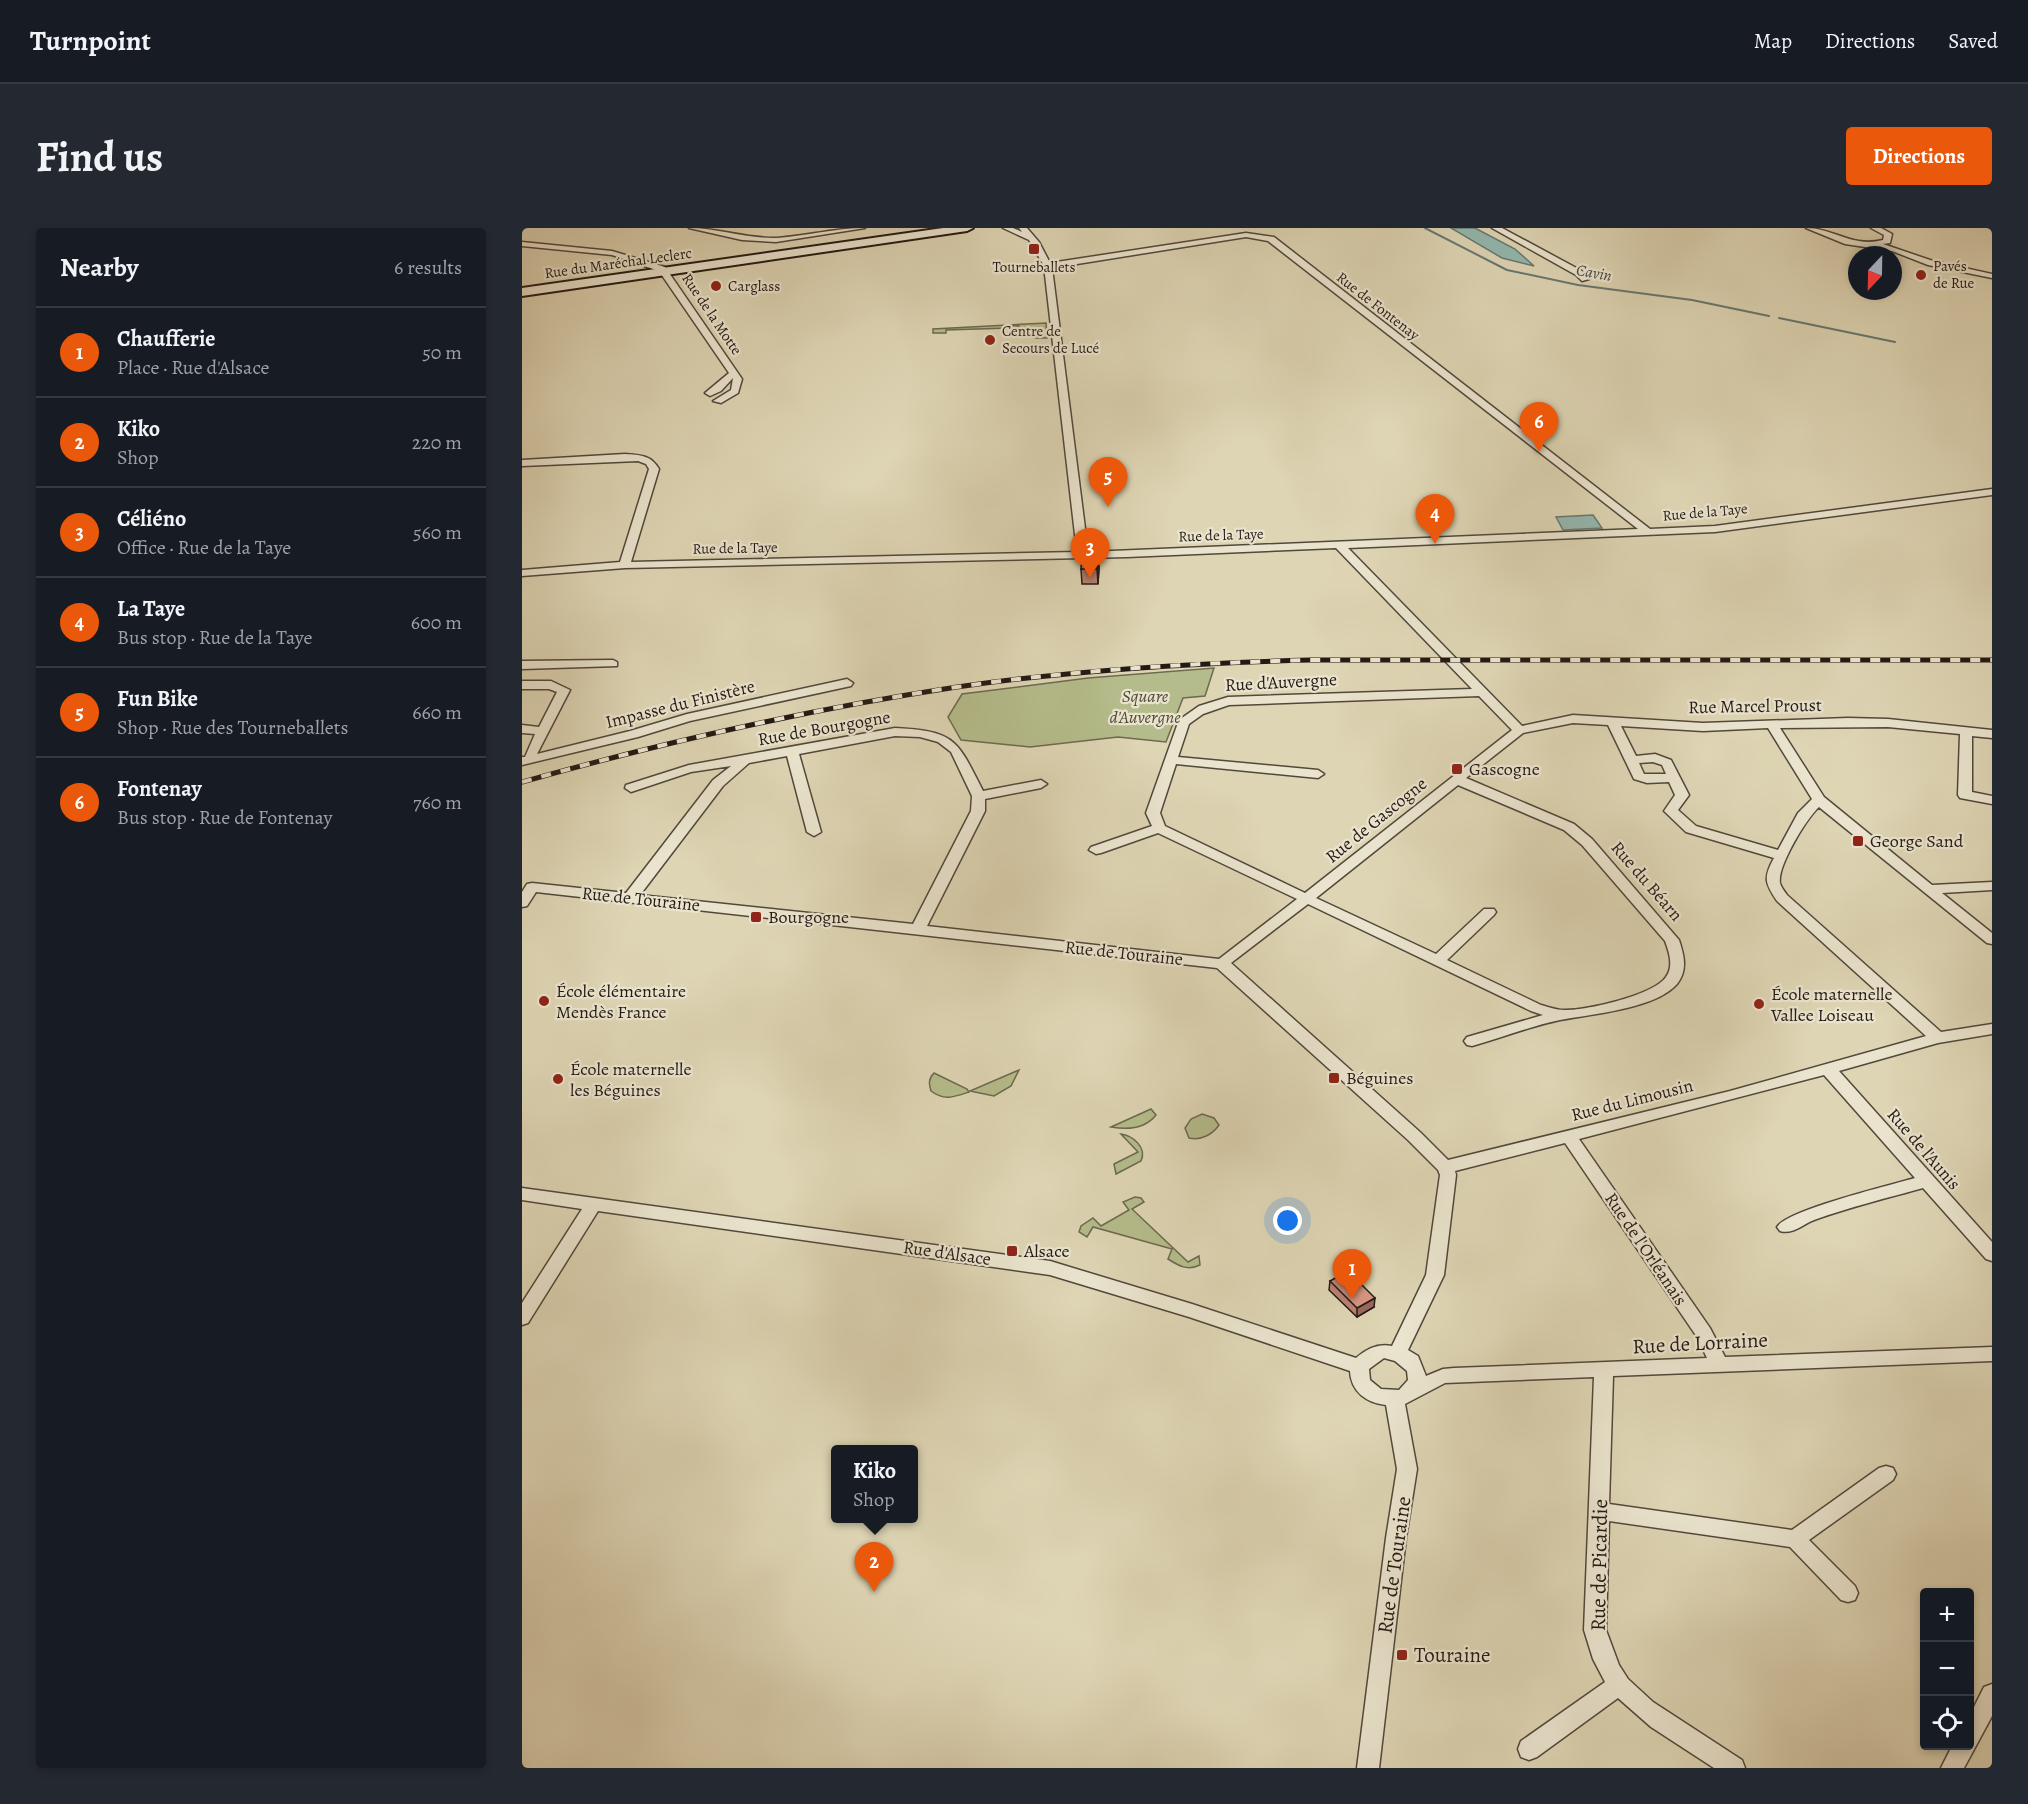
<!DOCTYPE html>
<meta charset="utf-8">
<style>
body{margin:0;font-family:Alegreya,serif;background:#242831;color:#f1f3f6}
.controls{position:absolute;right:18px;bottom:18px;display:grid;overflow:hidden;border-radius:6px;box-shadow:0 3px 9px #0003}
.controls button{width:54px;height:54px;display:grid;place-items:center;padding:0;border:0;border-bottom:2px solid #363941;background:#171b24;color:#f1f3f6;font:30px sans-serif}
.compass{position:absolute;left:1326px;top:18px;width:54px;height:54px;border-radius:50%;background:#171b24;box-shadow:0 3px 9px #0003;rotate:202deg}
.you{position:absolute;left:766px;top:993px;width:21px;height:21px;margin:-15px;border:4px solid #fff;border-radius:50%;background:#1a73e8;box-shadow:0 0 0 9px #1a73e833}
.badge{display:grid;place-items:center;width:39px;height:39px;border-radius:50%;background:#ea580c;color:#fff;font-size:20px;font-weight:700}
.pin{position:absolute;translate:-50% -50px;filter:drop-shadow(0 2px 3px #0008)}
.pin::after{content:'';position:absolute;top:32px;width:21px;height:18px;background:inherit;clip-path:polygon(0 0,100% 0,50% 100%)}
.popup{position:absolute;left:309px;top:1217px;width:87px;height:78px;box-sizing:border-box;display:grid;place-content:center;border-radius:6px;background:#171b24;filter:drop-shadow(0 2px 4px #0005);font-size:20px;white-space:nowrap;color:#9ea1a6}
.popup b{font-size:22px;color:#f1f3f6}
.popup::after{content:'';position:absolute;left:50%;top:100%;margin-left:-12px;border:12px solid transparent;border-top-color:#171b24}
.list{margin:0;padding:0;list-style:none}
h2{display:flex;justify-content:space-between;align-items:center;height:78px;margin:0;padding:0 24px;font-size:26px}
h2 small{font-size:20px;font-weight:400;color:#9ea1a6}
.list li{display:grid;grid-template-columns:39px 1fr auto;gap:18px;align-items:center;box-sizing:border-box;height:90px;padding:0 24px;border-top:2px solid #363941}
.list b{display:block;font-size:22px;white-space:nowrap}
.list p{margin:0;font-size:20px;white-space:nowrap;color:#9ea1a6}
.list em{font-size:20px;font-style:normal;color:#9ea1a6}
.icon{flex:none;width:33px;height:33px;fill:none;stroke:currentColor;stroke-width:2;stroke-linecap:round;stroke-linejoin:round}
.map{position:relative;flex:none;width:1470px;height:1540px;overflow:hidden;border-radius:6px}
header{display:flex;align-items:center;gap:36px;box-sizing:border-box;height:84px;padding:0 30px;background:#171b24;border-bottom:2px solid #363941}
header strong{font-size:28px}
nav{display:flex;gap:33px;margin-inline-start:auto;font-size:21px}
.intro{display:flex;align-items:center;justify-content:space-between;box-sizing:border-box;height:144px;padding:0 36px}
h1{margin:0;font-size:42px}
.button{padding:15px 27px;border-radius:6px;background:#ea580c;color:#fff;font-size:21px;font-weight:700}
main{display:flex;gap:36px;padding:0 36px}
aside{flex:1;background:#171b24;border-radius:6px;box-shadow:0 3px 9px #0003}
.map>svg:first-child{display:block}
.green{fill:#b5bc8b;stroke:#6c6a50;stroke-width:1.5}
.water{fill:#93b8af;stroke:#677871;stroke-width:1.5}
.lines{fill:none;stroke-linecap:round;stroke-linejoin:round}
.stream{stroke:#677871;stroke-width:2}
.minor-casing{stroke:#52483c;stroke-width:3}
.secondary-casing{stroke:#241914;stroke-width:4}
.minor{fill:#eae4ce;fill-rule:evenodd}
.secondary{fill:#eae4ce;fill-rule:evenodd}
.rail-casing{stroke:#241914;stroke-width:5}
.rail{stroke:#eae4ce;stroke-width:4;stroke-dasharray:10;stroke-linecap:butt}
.wall{fill:#bb8172;stroke:#241914;stroke-width:1.5}
.shaded-wall{fill:#98695c;stroke:#241914;stroke-width:1.5}
.building{fill:#d99684;stroke:#241914;stroke-width:1.5}
.poi-dot{fill:#8f2418;stroke:#eae4ce;stroke-width:2}
.labels{text-anchor:middle;dominant-baseline:central;stroke-width:4.5;stroke-linejoin:round;paint-order:stroke}
.far-street-label{font-size:15px;fill:#241914;stroke:#eae4ce}
.far-poi-label{font-size:15px;fill:#241914;stroke:#eae4ce;text-anchor:start}
.far-water-label{font-size:16px;font-style:italic;fill:#454942;stroke:#eae4ce}
.street-label{font-size:18px;fill:#241914;stroke:#eae4ce}
.park-label{font-size:18px;font-style:italic;fill:#504a38;stroke:#eae4ce}
.poi-label{font-size:18px;fill:#241914;stroke:#eae4ce;text-anchor:start}
.near-street-label{font-size:21px;fill:#241914;stroke:#eae4ce}
.near-poi-label{font-size:21px;fill:#241914;stroke:#eae4ce;text-anchor:start}
</style>
<header>
<strong>Turnpoint</strong>
<nav><a>Map</a><a>Directions</a><a>Saved</a></nav>
</header>
<div class="intro"><h1>Find us</h1><a class="button">Directions</a></div>
<main>
<aside>
<h2>Nearby<small>6 results</small></h2>
<ul class="list">
<li><span class="badge">1</span><div><b>Chaufferie</b><p>Place · Rue d'Alsace</p></div><em>50 m</em></li>
<li><span class="badge">2</span><div><b>Kiko</b><p>Shop</p></div><em>220 m</em></li>
<li><span class="badge">3</span><div><b>Céliéno</b><p>Office · Rue de la Taye</p></div><em>560 m</em></li>
<li><span class="badge">4</span><div><b>La Taye</b><p>Bus stop · Rue de la Taye</p></div><em>600 m</em></li>
<li><span class="badge">5</span><div><b>Fun Bike</b><p>Shop · Rue des Tourneballets</p></div><em>660 m</em></li>
<li><span class="badge">6</span><div><b>Fontenay</b><p>Bus stop · Rue de Fontenay</p></div><em>760 m</em></li>
</ul>
</aside>
<div class="map">
<svg width="1470" height="1540" viewBox="0 0 1470 1540">
<rect width="100%" height="100%" fill="#ded5b4"/>
<filter id="stains"><feTurbulence type="fractalNoise" baseFrequency=".00333" numOctaves="4"/><feColorMatrix values="0 0 0 0 .2 0 0 0 0 .09 0 0 0 0 .02 0 0 0 .5 -.17"/></filter>
<radialGradient id="worn" r=".72"><stop offset=".6" stop-color="#630" stop-opacity="0"/><stop offset="1" stop-color="#630" stop-opacity=".3"/></radialGradient>
<g class="green">
<path d="M524,95L525,110H514L500,106L506,105V101H498L497,98H487V100L424,102V105H411V101Z"/>
<path d="M692,440L683,468L661,470L644,514L596,509L508,519L439,512L426,489L440,466L566,450Z"/>
<path d="M497,842L489,858L472,868L448,863Z"/>
<path d="M412,845L445,861L447,864C432,869 422,873 409,863C407,856 406,851 412,845Z"/>
<path d="M629,881L634,887C623,901 606,902 589,899Z"/>
<path d="M680,886L692,890L697,897C691,906 679,913 667,910L663,900L669,891Z"/>
<path d="M599,906C612,908 625,920 619,933L594,946L592,936L616,924Z"/>
<path d="M613,969L619,970L622,974L610,981L666,1034L677,1028L678,1037C665,1043 657,1038 646,1031L650,1021L571,999L565,1009L557,1004L559,998L571,990L579,998L607,982L601,974Z"/>
</g>
<g class="water">
<path d="M929,0H953L993,21L1012,38L980,30Z"/>
<path d="M1071,287L1080,300L1041,302L1034,289Z"/>
</g>
<g class="lines">
<g class="stream">
<path d="M903,0L985,42L1056,57L1170,72L1247,88"/>
<path d="M1257,90L1373,114"/>
</g>
<g class="minor-casing">
<g id="minor">
<path d="M167,0C197,0 225,11 255,10C284,8 313,0 343,0L254,14L220,12Z"/>
<path d="M481,0H491L500,4L497,0H505L517,14L528,35L724,5L752,9L1128,301L1193,298L1470,261V267L1193,304L826,320L1000,498L1051,487L1181,495L1326,490L1366,491L1470,502V510L1450,508V564L1470,568V576L1438,570L1436,567L1438,506L1366,499L1258,500L1302,569L1410,657L1470,654V662L1420,665L1470,705V716L1465,715L1297,579C1285,590 1255,638 1258,655C1259,659 1263,664 1265,667L1419,804L1470,796V806L1416,815L1317,843L1470,1014V1033L1464,1031L1401,960C1365,970 1328,979 1292,992C1281,996 1271,1007 1258,1003L1255,999C1265,982 1369,957 1393,950L1302,847L1057,911L1188,1100L1203,1129L1470,1119V1133L1091,1148L1087,1276L1270,1302L1357,1240L1364,1238L1371,1240L1374,1246L1371,1252L1287,1312L1333,1358L1336,1365L1333,1372L1326,1374L1319,1372L1268,1319L1087,1293L1084,1402L1097,1437L1106,1451L1131,1474L1220,1532L1223,1540H1192L1129,1499L1096,1470L1015,1529L1007,1532L999,1529L996,1521L999,1513L1083,1454L1071,1431L1062,1402L1072,1149L923,1155L883,1176L895,1241L884,1310L857,1540H835L864,1310L875,1241L864,1177C845,1175 829,1164 828,1143L667,1089L528,1047L76,983L6,1095L0,1097V1075L60,981L0,972V960L528,1033L670,1076L834,1130C844,1121 857,1115 870,1118L904,1047L918,947L916,942L886,912L695,740L14,664L5,678L0,679V664L5,656L10,655L104,665L191,552L209,538L169,544L109,564L103,560L104,557L167,537L373,500C434,503 435,512 461,563L519,552L525,556L519,560L463,571V583L405,698L697,731L775,671L636,605L579,625L574,626L567,622L569,619L630,598L624,585L657,492L677,478L706,469L950,461L814,320L605,329L103,340L0,348V342L98,334L127,241L124,236L116,233L0,238V232L103,226C118,227 129,227 137,241L109,334L555,324L522,38L507,12ZM724,9L746,13L1116,301L566,324L530,40ZM957,468L990,502L783,665L643,598L638,585L654,536L796,550L802,546L796,542L656,529L667,496L681,486L707,477ZM1051,495L1086,497L1112,551L1125,555L1147,554L1153,567L1142,583L1164,604L1252,630C1241,650 1243,655 1255,673L1404,808L1208,863L926,932L898,904L709,735L786,676L1009,783L1021,787L945,809L942,813L945,817L950,818C979,810 1009,798 1038,792C1070,786 1133,781 1155,756C1166,742 1162,727 1157,712L1070,611L1052,596L944,550L1001,505ZM1099,498L1181,503L1246,500L1290,571L1276,585L1256,622L1174,598L1156,582L1167,567L1149,532L1133,526L1114,528ZM373,508L398,509L416,514L429,524L450,568L449,583L391,696L118,667L201,558L227,535L265,528L285,604L292,608L299,604L277,526ZM1131,534L1140,537L1144,546H1122L1117,535ZM936,557L1042,602L1060,617L1143,713C1147,724 1152,738 1144,749C1132,767 1063,783 1042,782C1034,782 1027,779 1019,777L925,732L972,687L974,684L972,681H962L914,726L794,670ZM1043,915L1175,1109L1185,1130L932,1140L921,1141L904,1148L896,1128L886,1122L922,1047L934,947L933,943ZM862,1130L873,1133L885,1143L886,1152L877,1162L859,1161L848,1152L847,1141Z"/>
<path d="M970,0H980L1060,43L1067,51L1060,53L1054,47Z"/>
<path d="M1284,0C1312,0 1330,20 1361,12L1362,7L1349,0H1359L1370,6L1368,15L1361,16L1411,33L1470,46V50L1406,37L1370,23L1323,16Z"/>
<path d="M0,14L90,23L143,39L220,151L216,165L199,175L191,173L209,162L211,150L199,163L188,168L183,165L207,145L137,43L90,27L0,18Z"/>
<path d="M91,432L95,434V438L0,441V433Z"/>
<path d="M325,451L331,455L329,458L168,493L116,509L0,537V529H3L13,506L0,505V497L17,499L35,464L27,461H0V453H29L48,462L15,526L108,503L165,486Z"/>
<path d="M1470,1456V1488L1442,1540H1419L1430,1518H1448V1487L1462,1459Z"/>
</g>
</g>
<g class="secondary-casing">
<path id="secondary" d="M421,0H451L445,3L0,68V60Z"/>
</g>
<use href="#minor" class="minor"/>
<use href="#secondary" class="secondary"/>
<g class="rail-casing">
<path id="rail" d="M0,554C143,514 288,481 435,459C552,442 670,435 788,432H1470"/>
</g>
<use href="#rail" class="rail"/>
</g>
<g class="wall">
<path d="M577,339L576,356H560L559,341Z"/>
<path d="M808,1053L852,1079L835,1089L807,1062Z"/>
</g>
<g class="shaded-wall">
<path d="M576,324L577,339L576,356L575,341Z"/>
<path d="M853,1070L852,1079L835,1089V1080Z"/>
</g>
<g class="building">
<path d="M560,324H576L575,341H559Z"/>
<path d="M826,1043L853,1070L835,1080L808,1053Z"/>
</g>
<g class="poi-dot">
<rect x="506" y="15" width="12" height="12" rx="3"/>
<circle cx="1399" cy="47" r="6"/>
<circle cx="194" cy="58" r="6"/>
<circle cx="468" cy="112" r="6"/>
<rect x="929" y="535" width="12" height="12" rx="3"/>
<rect x="1330" y="607" width="12" height="12" rx="3"/>
<rect x="228" y="683" width="12" height="12" rx="3"/>
<circle cx="22" cy="773" r="6"/>
<circle cx="1237" cy="776" r="6"/>
<rect x="806" y="844" width="12" height="12" rx="3"/>
<circle cx="36" cy="851" r="6"/>
<rect x="484" y="1017" width="12" height="12" rx="3"/>
<rect x="874" y="1421" width="12" height="12" rx="3"/>
</g>
<g class="labels">
<g class="far-street-label">
<text transform="translate(96 35) rotate(-8)">Rue du Maréchal Leclerc</text>
<text transform="translate(856 78) rotate(38)">Rue de Fontenay</text>
<text transform="translate(190 86) rotate(56)">Rue de la Motte</text>
<text transform="translate(1183 284) rotate(-5)">Rue de la Taye</text>
<text transform="translate(699 307) rotate(-2)">Rue de la Taye</text>
<text transform="translate(213 320) rotate(-1)">Rue de la Taye</text>
</g>
<g class="far-poi-label">
<text x="1411" y="38">Pavés<tspan x="1411" dy="17">de Rue</tspan></text>
<text x="512" y="39" text-anchor="middle">Tourneballets</text>
<text x="206" y="58">Carglass</text>
<text x="480" y="103">Centre de<tspan x="480" dy="17">Secours de Lucé</tspan></text>
</g>
<g class="far-water-label">
<text transform="translate(1072 45) rotate(10)">Cavin</text>
</g>
<g class="street-label">
<text transform="translate(759 454) rotate(-3)">Rue d'Auvergne</text>
<text transform="translate(158 476) rotate(-14)">Impasse du Finistère</text>
<text transform="translate(1233 478) rotate(-1)">Rue Marcel Proust</text>
<text transform="translate(302 500) rotate(-10)">Rue de Bourgogne</text>
<text transform="translate(854 592) rotate(-39)">Rue de Gascogne</text>
<text transform="translate(1125 653) rotate(49)">Rue du Béarn</text>
<text transform="translate(119 671) rotate(6)">Rue de Touraine</text>
<text transform="translate(602 725) rotate(6)">Rue de Touraine</text>
<text transform="translate(1110 872) rotate(-14)">Rue du Limousin</text>
<text transform="translate(1402 921) rotate(49)">Rue de l'Aunis</text>
<text transform="translate(1124 1021) rotate(56)">Rue de l'Orléanais</text>
<text transform="translate(425 1025) rotate(8)">Rue d'Alsace</text>
</g>
<g class="park-label">
<text x="623" y="468">Square<tspan x="623" dy="21">d'Auvergne</tspan></text>
</g>
<g class="poi-label">
<text x="947" y="541">Gascogne</text>
<text x="1348" y="613">George Sand</text>
<text x="246" y="689">Bourgogne</text>
<text x="34" y="763">École élémentaire<tspan x="34" dy="21">Mendès France</tspan></text>
<text x="1249" y="766">École maternelle<tspan x="1249" dy="21">Vallee Loiseau</tspan></text>
<text x="48" y="841">École maternelle<tspan x="48" dy="21">les Béguines</tspan></text>
<text x="824" y="850">Béguines</text>
<text x="502" y="1023">Alsace</text>
</g>
<g class="near-street-label">
<text transform="translate(1178 1115) rotate(-3)">Rue de Lorraine</text>
<text transform="translate(872 1337) rotate(-82)">Rue de Touraine</text>
<text transform="translate(1077 1337) rotate(-89)">Rue de Picardie</text>
</g>
<g class="near-poi-label">
<text x="892" y="1427">Touraine</text>
</g>
</g>
<rect width="100%" height="100%" filter="url(#stains)"/>
<rect width="100%" height="100%" fill="url(#worn)"/>
</svg>
<div class="controls">
<button>+</button>
<button>−</button>
<button><svg class="icon" aria-label="locate" viewBox="0 0 24 24"><circle cx="12" cy="12" r="6"/><path d="M12 2v4M12 18v4M2 12h4M18 12h4"/></svg></button>
</div>
<svg class="compass" viewBox="-18 -18 36 36"><path d="M0-13l5 13h-10z" fill="#e53935"/><path d="M0 13l5-13h-10z" fill="#9ea1a6"/></svg>
<div class="you"></div>
<div class="pin badge" style="left:830px;top:1071px">1</div>
<div class="pin badge" style="left:352px;top:1364px">2</div>
<div class="popup"><b>Kiko</b>Shop</div>
<div class="pin badge" style="left:568px;top:350px">3</div>
<div class="pin badge" style="left:913px;top:316px">4</div>
<div class="pin badge" style="left:586px;top:279px">5</div>
<div class="pin badge" style="left:1017px;top:224px">6</div>
</div>
</main>
